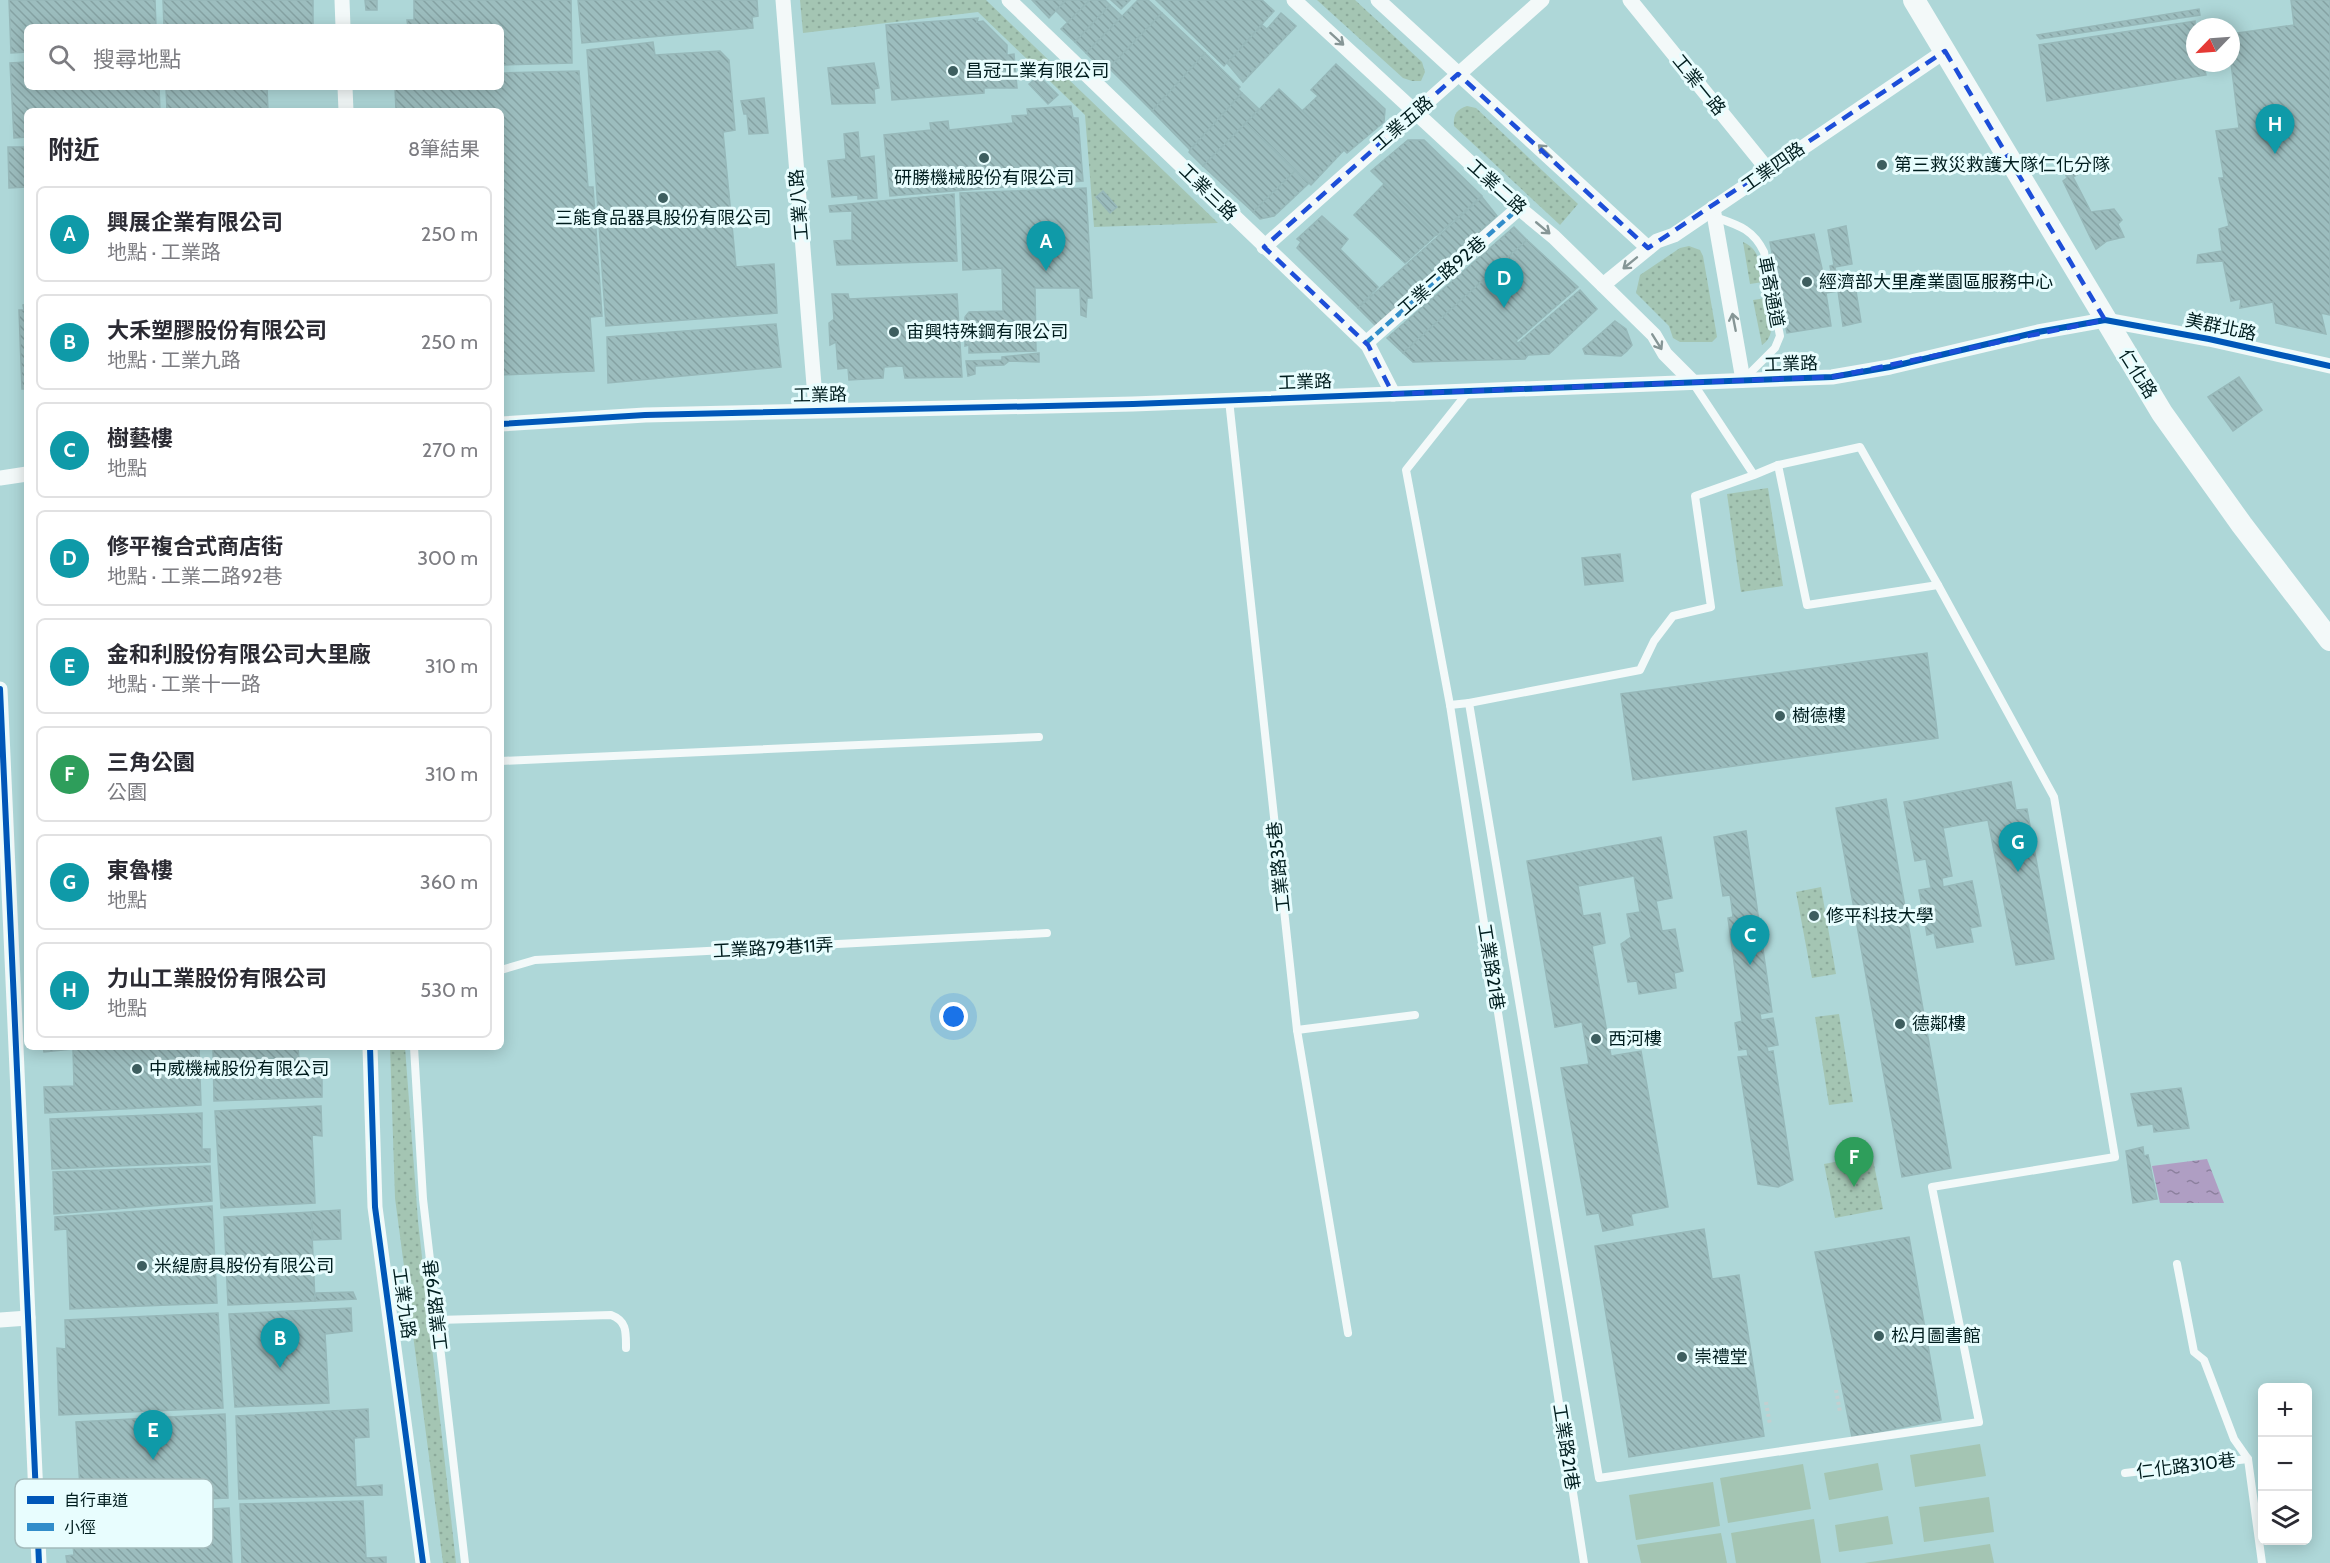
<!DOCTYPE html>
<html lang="zh-TW">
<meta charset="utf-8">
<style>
body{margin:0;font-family:Cabin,"Noto Sans TC",sans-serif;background:#f2f2f3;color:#2b2b33}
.controls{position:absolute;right:18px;bottom:18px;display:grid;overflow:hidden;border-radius:9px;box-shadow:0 3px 15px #0003}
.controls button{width:54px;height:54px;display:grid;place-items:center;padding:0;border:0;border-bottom:2px solid #e1e1e2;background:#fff;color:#2b2b33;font:30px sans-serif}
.compass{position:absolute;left:2186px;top:18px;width:54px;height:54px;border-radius:50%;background:#fff;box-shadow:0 3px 15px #0003;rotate:245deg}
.you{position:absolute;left:954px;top:1017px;width:21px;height:21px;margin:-15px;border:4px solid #fff;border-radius:50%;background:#1a73e8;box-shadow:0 0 0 9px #1a73e833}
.badge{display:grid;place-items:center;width:39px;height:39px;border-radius:50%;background:#111827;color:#fff;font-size:20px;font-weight:700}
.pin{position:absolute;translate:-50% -50px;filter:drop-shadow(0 2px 3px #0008)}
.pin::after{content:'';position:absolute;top:32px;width:21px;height:18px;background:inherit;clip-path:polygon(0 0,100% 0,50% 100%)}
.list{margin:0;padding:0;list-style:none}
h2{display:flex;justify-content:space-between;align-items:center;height:78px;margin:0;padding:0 24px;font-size:26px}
h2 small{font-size:20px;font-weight:400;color:#7c7c81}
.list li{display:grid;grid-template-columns:39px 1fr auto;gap:18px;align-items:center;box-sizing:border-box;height:96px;margin:0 12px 12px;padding:0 12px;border:2px solid #e1e1e2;border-radius:9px}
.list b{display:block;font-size:22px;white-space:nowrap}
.list p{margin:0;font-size:20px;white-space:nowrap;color:#7c7c81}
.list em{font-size:20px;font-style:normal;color:#7c7c81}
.icon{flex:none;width:33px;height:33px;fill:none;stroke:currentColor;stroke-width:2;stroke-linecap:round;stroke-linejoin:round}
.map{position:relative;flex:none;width:2330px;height:1563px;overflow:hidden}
.search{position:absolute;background:#fff;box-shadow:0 3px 15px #0003;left:24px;top:24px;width:480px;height:66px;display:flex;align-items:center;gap:15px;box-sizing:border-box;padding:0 21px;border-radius:9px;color:#7c7c81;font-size:22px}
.panel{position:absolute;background:#fff;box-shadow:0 3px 15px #0003;left:24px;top:108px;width:480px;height:942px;border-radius:9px}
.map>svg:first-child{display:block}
.grass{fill:url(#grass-dots)}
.pitch{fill:#a4c5b3}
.water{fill:url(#water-ripples)}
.building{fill:url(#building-back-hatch);stroke:#97b8b9;stroke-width:1.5}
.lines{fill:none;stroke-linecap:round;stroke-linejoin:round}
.path{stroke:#c3cfd0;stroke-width:4;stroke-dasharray:3 3;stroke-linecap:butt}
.lane{stroke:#f3f9f9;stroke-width:8}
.street{stroke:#f3f9f9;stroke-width:15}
.secondary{stroke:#f3f9f9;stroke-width:22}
.quiet{stroke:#328dca;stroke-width:4.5;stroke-dasharray:9 4.5;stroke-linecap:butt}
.cycleway-casing{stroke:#e8fdfe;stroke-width:10}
.cycleway{stroke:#0057b8;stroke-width:6}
.oneway{stroke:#869696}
.marked{fill:none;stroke:#1d4ed8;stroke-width:4.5;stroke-dasharray:12 8;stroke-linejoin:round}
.poi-dot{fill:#3d5e5f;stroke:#e8fdfe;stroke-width:2}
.labels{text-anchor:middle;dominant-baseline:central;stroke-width:6;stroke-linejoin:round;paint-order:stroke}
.poi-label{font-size:18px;fill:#001d1e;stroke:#e8fdfe;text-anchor:start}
.street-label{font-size:18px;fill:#001d1e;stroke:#e8fdfe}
.key{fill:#e8fdfe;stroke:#a2babb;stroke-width:1.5}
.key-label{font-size:16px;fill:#001d1e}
</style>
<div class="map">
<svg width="2330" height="1563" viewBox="0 0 2330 1563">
<defs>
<pattern id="grass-dots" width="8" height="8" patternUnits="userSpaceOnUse" patternTransform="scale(1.5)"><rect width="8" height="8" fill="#a4c5b3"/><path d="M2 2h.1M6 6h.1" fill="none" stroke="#8ba99a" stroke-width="1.8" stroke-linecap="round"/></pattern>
<pattern id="water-ripples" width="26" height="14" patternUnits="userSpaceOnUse" patternTransform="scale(1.5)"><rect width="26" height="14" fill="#af9ec3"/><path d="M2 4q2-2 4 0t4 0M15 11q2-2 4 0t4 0" fill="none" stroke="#8c809e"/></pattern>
<pattern id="building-back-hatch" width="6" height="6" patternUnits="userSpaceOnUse" patternTransform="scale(1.5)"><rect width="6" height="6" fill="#9cbdbe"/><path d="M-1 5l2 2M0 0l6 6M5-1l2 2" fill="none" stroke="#85a2a3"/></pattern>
</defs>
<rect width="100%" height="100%" fill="#aed7d8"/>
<g class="grass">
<path d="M800,0H986L1218,223L1094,227L1085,115L978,12L803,33Z"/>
<path d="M1317,0H1355L1422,62L1425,72L1421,81H1412L1403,78Z"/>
<path d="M1467,106L1476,108L1578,204L1560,225L1454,126C1453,115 1456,110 1467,106Z"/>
<path d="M1743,242C1760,249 1760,265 1763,282L1750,284Z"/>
<path d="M1689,246L1700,250L1703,256L1716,331L1717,337L1712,342H1680L1673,338L1669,326L1636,293L1640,275L1680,248Z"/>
<path d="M1766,298C1769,314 1778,335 1762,345L1753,300Z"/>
<path d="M1768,488L1783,586L1741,592L1727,494Z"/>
<path d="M1821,887L1836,974L1812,978L1796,892Z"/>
<path d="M1839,1014L1853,1102L1829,1105L1815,1017Z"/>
<path d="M390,1047H405L418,1221L456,1563H443L400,1236L395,1198Z"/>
<path d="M1872,1155L1883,1209L1835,1218L1824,1164Z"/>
</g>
<g class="pitch">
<path d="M1980,1444L1986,1476L1915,1487L1910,1455Z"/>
<path d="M1878,1463L1883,1490L1829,1500L1824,1473Z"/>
<path d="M1803,1464L1811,1509L1728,1523L1720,1478Z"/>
<path d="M1713,1482L1720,1526L1636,1540L1629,1495Z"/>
<path d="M1989,1497L1994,1532L1924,1542L1919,1507Z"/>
<path d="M1888,1516L1893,1544L1839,1552L1835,1525Z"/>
<path d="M1814,1519L1821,1563H1736L1731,1533Z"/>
<path d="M1721,1533L1727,1563H1641L1637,1545Z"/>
<path d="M1990,1544L1994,1563H1864Z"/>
</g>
<path class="water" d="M2207,1159L2224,1203H2160L2152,1166Z"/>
<g class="building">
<path d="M9,0H155L156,27H27V52L11,53Z"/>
<path d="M163,0H313V27H164Z"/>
<path d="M365,0H377V10H366Z"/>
<path d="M414,0H571L572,63L501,65V27H408L407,20H414Z"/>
<path d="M578,0H757L758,16L752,17L753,28L582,43Z"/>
<path d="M1032,0H1066L1049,18Z"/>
<path d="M1066,0H1090L1068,23L1056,11Z"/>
<path d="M1090,0H1105L1110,5L1075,42L1061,29Z"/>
<path d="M1111,0H1130L1121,9Z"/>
<path d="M1138,0H1148L1162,13L1105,72L1086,53Z"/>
<path d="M1156,0H1262L1274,11L1224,66Z"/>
<path d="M2291,0H2330V315L2321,313L2326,334L2276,323L2273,302L2240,308L2241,299L2231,301L2223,261L2197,263L2198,255L2222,251L2219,229L2229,226L2219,178H2224L2216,131L2239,128L2231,63V34L2294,25Z"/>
<path d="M1110,5L1122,16L1086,53L1075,42Z"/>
<path d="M2199,9L2200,15L2040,39L2037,35Z"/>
<path d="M1162,13L1205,53L1152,111L1109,68Z"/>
<path d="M1281,13L1296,26L1243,82L1227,63L1262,25L1267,29Z"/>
<path d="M978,18L977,22L983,21L1007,45V55L1014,54L1017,88H984V93L892,100L886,25Z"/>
<path d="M2195,21V63H2203L2206,75L2047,101L2039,45Z"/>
<path d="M653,42L655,55L720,51L729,60L735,130L723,132L736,267L774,264L777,313L606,326L587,50Z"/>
<path d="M1205,53L1240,87L1238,89L1242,93L1190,150L1152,111Z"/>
<path d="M27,62V87H159L160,111H27V137L14,138L10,63Z"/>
<path d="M874,63L879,88L874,89L875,103L832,104L828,68Z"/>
<path d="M1336,64L1385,109L1384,122L1347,153L1302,111L1318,96L1311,90Z"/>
<path d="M579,71L588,187H593L602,316L590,317L594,371L501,375V111H396L395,87H501V73Z"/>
<path d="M1039,76L1058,95L1048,104L1029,84Z"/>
<path d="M166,87H267L268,111H167Z"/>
<path d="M1279,89L1344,150L1311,185L1246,123Z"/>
<path d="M1242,93L1259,109L1203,166L1189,152L1190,150Z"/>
<path d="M764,98L768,133L749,134L747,114H744L741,101Z"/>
<path d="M1071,106L1073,118H1078L1083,181L890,196L884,135L931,130L930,123L948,121L949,130L1013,123L1012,116L1028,115L1027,109Z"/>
<path d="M1246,123L1295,171L1253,212L1203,166Z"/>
<path d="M858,132L860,158L874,156L877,198L858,199V195L832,197L828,161L846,159L844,134Z"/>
<path d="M1408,140H1424L1482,196L1437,235L1371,171Z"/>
<path d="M8,147H27V187L9,188Z"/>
<path d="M2074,168L2077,175L2073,177L2091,212L2114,209L2122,220L2118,224L2124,237L2107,241L2096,249L2063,181L2067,178L2065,173Z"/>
<path d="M1295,171L1309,183L1274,216L1260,219L1253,212Z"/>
<path d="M1384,184L1436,235L1405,263L1354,215Z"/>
<path d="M1086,188L1092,298H1087L1086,317L1081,315L1080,288H1035L1036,351L969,353V345L965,346V317L969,312L1003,311L1002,268L963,270L960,193Z"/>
<path d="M1103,191L1117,207L1110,213L1096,197Z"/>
<path d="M954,194L957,261L837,265L834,241L852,240V211L830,212L829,206Z"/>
<path d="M1482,197L1497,216L1376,326L1358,308Z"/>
<path d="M1322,216L1348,239L1340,249L1378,287L1358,308L1297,248L1301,242L1297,239Z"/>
<path d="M1846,226L1852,264L1835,267L1838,287L1855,285L1861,322L1843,326L1838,291L1826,293L1831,326L1787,333L1770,242L1814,234L1823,273L1831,271L1830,266L1834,265L1828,230Z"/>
<path d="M1514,227L1527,240L1403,353L1387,338Z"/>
<path d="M1527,240L1578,287L1516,341L1528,355L1525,359L1413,362L1403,353Z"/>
<path d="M1777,279L1780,296L1767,298L1764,281Z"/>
<path d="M1580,290L1597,309L1549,354L1528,355L1518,343Z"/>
<path d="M832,294H848L849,299L957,294L962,377L905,378L903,366L884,367L883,378L849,380L848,368L838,369L836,342L830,345L829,323L834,319Z"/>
<path d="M27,304V389H22L19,310H24L23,305Z"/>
<path d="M1615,321L1626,329L1632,345L1627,351L1621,356L1585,354L1583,349Z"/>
<path d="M776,324L781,367L608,383L607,337Z"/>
<path d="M1039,353V362L1009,361L1004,365L975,366V374L968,376L966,361L1002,360V357Z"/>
<path d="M2239,377L2262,410L2233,431L2208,397Z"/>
<path d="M1620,554L1623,581L1585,585L1582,558Z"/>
<path d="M1927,653L1938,738L1633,780L1621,694Z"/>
<path d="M2011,782L2016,810L2027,809L2054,959L2016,965L1988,820L1943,828L1952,876L1942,878L1943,887L1972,881L1981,926L1970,928L1973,942L1937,948L1934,933L1927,935L1919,890L1931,888L1926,859L1915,861L1904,802Z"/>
<path d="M1886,799L1951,1168L1902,1177L1836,808Z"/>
<path d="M1746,831L1772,1012L1760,1014L1761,1020L1773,1018L1778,1045L1767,1047L1768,1052L1773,1051L1793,1180L1778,1187L1758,1184L1738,1057L1748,1056L1747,1049L1739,1050L1735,1023L1742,1021L1728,918L1733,917L1731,901L1730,895L1723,896L1714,837Z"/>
<path d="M1661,837L1672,898L1656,901L1662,931L1675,929L1683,971L1674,973L1676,988L1639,994L1637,981L1628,982L1621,944L1631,937L1627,914L1640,912L1634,876L1578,886L1583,916L1600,913L1605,943L1592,946L1611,1056L1641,1051L1668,1207L1631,1214L1633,1225L1603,1231L1599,1213L1587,1215L1561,1068L1589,1064L1582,1022L1555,1027L1527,861Z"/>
<path d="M43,1047H199L201,1105L45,1113L44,1087L74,1086L73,1049L44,1052Z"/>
<path d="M213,1047H298L300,1072L322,1071V1097L214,1101Z"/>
<path d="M2181,1088L2189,1128L2154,1132L2153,1124L2138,1126L2131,1094Z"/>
<path d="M321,1106L322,1136L312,1135L315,1203L221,1208L215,1111Z"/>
<path d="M202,1113V1149H210V1162L52,1169L50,1119Z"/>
<path d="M2143,1147L2144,1156L2148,1155L2157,1199L2133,1203L2126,1151Z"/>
<path d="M210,1166L212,1201L54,1214L53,1172Z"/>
<path d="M212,1206L217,1303L70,1309L67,1229L55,1230V1217Z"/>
<path d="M340,1210L341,1239L313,1240L311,1212Z"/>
<path d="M311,1212L315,1301L228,1305L224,1217Z"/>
<path d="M1704,1229L1712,1279L1739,1275L1764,1436L1629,1457L1595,1246Z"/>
<path d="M1909,1237L1941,1420L1852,1437L1815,1252Z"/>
<path d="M353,1292L356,1299L315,1301L316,1293Z"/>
<path d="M351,1308L352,1331L325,1334L329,1403L235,1407L229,1314Z"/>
<path d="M218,1313L223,1408L59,1415L57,1348L66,1349L65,1320Z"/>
<path d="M368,1409L369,1437L354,1438L356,1487L382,1485V1495L239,1499L236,1416Z"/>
<path d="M225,1414L228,1498L81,1504L76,1422Z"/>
<path d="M363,1501L366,1558L386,1557V1563H242L240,1504Z"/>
<path d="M229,1508L232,1563H67L66,1556L74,1555L70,1516Z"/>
</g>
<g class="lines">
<g class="path">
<path d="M1836,1390L1840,1412"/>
<path d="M1766,1402L1770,1425"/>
</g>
<g class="lane">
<path d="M1715,217C1738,225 1753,229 1764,252L1780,336L1775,348L1744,379"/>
<path d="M1693,383L1754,475L1695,496L1711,607L1673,616L1654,641L1640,670L1469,703L1599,1478L1979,1422L1932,1187L2115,1157L2054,797L1938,585L1807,605L1778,465L1754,475"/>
<path d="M1468,392L1406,470L1450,705L1584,1563"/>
<path d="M1229,400L1297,1030L1348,1333"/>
<path d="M1778,465L1860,447L1938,585"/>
<path d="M1450,705L1469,703"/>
<path d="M501,761L1039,737"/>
<path d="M501,970L535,960L1047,933"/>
<path d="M1297,1030L1415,1015"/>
<path d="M414,1047L423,1199L465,1563"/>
<path d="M2177,1264L2194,1352L2204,1360L2234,1439L2248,1459L2262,1563"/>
<path d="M437,1320L611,1315C627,1321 626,1332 626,1348"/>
<path d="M2125,1473L2248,1459"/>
</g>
<g class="street">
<path d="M342,0L343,27"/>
<path d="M783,0L816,410"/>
<path d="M1009,0L1368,345L1393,394"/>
<path d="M1294,0L1519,208L1554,237L1654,335L1665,354L1693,382"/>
<path d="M1378,0L1648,248"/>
<path d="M1630,0L1768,170"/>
<path d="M345,87L346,111"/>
<path d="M1713,208L1743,380"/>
<path d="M1264,247L1542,0"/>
<path d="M1603,285L1657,241L1674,235L1945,51"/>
<path d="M1366,343L1519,208"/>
<path d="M501,424L645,415L1133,404L1832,377L1890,367L2038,332L2105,320L2209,339L2330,366"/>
<path d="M0,478L27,474"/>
<path d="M0,689L39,1563"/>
<path d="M370,1047L375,1207L423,1563"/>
<path d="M0,1320L28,1318"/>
</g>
<path class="secondary" d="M1914,0L2162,413L2242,525L2330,640"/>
<path class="quiet" d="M1366,343L1519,208"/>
<g class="cycleway-casing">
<g id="cycleway">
<path d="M501,424L645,415L1133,404L1832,377L1890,367L2038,332L2105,320L2209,339L2330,366"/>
<path d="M0,689L39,1563"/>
<path d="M370,1047L375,1207L423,1563"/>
</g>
</g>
<use href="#cycleway" class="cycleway"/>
</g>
<defs><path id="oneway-shaft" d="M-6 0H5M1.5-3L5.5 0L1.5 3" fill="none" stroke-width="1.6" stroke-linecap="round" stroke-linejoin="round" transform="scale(1.5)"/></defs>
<g class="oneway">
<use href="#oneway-shaft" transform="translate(1337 39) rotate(42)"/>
<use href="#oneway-shaft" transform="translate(1545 151) rotate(-137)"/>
<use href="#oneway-shaft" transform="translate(1543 228) rotate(40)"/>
<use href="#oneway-shaft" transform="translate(1630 263) rotate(141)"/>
<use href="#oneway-shaft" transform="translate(1734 322) rotate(-101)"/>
<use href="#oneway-shaft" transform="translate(1657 342) rotate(58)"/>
</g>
<path class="marked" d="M1945,51L2105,320L1832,377L1393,394L1368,345L1264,247L1458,74L1648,248Z"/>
<g class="poi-dot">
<circle cx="953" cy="71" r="6"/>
<circle cx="984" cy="158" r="6"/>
<circle cx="1882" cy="165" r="6"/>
<circle cx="663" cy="198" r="6"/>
<circle cx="1807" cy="282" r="6"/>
<circle cx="894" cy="332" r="6"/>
<circle cx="1780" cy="716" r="6"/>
<circle cx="1814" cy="916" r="6"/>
<circle cx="1900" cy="1024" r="6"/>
<circle cx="1596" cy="1039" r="6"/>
<circle cx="137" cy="1069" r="6"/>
<circle cx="142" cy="1266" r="6"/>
<circle cx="1879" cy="1336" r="6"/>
<circle cx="1682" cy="1357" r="6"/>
</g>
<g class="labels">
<g class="poi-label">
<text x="965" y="71">昌冠工業有限公司</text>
<text x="1894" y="165">第三救災救護大隊仁化分隊</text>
<text x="984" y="178" text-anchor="middle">研勝機械股份有限公司</text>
<text x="663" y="218" text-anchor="middle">三能食品器具股份有限公司</text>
<text x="1819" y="282">經濟部大里產業園區服務中心</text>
<text x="906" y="332">宙興特殊鋼有限公司</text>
<text x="1792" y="716">樹德樓</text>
<text x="1826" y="916">修平科技大學</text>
<text x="1912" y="1024">德鄰樓</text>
<text x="1608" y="1039">西河樓</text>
<text x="149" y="1069">中威機械股份有限公司</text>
<text x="154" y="1266">米緹廚具股份有限公司</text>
<text x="1891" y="1336">松月圖書館</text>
<text x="1694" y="1357">崇禮堂</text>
</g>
<g class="street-label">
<text transform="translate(1699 85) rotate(51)">工業一路</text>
<text transform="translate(1403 123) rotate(-41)">工業五路</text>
<text transform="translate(1773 167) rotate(-35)">工業四路</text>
<text transform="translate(1497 187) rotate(42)">工業二路</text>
<text transform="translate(1208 192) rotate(44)">工業三路</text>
<text transform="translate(799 205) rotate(-95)">工業八路</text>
<text transform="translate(1442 276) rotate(-41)">工業二路92巷</text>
<text transform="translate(1771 292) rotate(79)">車寄通道</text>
<text transform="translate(2221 327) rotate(12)">美群北路</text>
<text transform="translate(1791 364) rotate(-2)">工業路</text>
<text transform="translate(2138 374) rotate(58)">仁化路</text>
<text transform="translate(1305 382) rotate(-2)">工業路</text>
<text transform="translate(820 395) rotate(-1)">工業路</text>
<text transform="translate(1279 867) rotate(-96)">工業路35巷</text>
<text transform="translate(773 948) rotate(-3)">工業路79巷11弄</text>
<text transform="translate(1491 967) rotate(81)">工業路21巷</text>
<text transform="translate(404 1303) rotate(82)">工業九路</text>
<text transform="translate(436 1305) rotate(-97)">工業路79巷</text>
<text transform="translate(1566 1447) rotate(81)">工業路21巷</text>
<text transform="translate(2186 1466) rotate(-7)">仁化路310巷</text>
</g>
</g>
<rect x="15" y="1479" width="198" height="69" rx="9" class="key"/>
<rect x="27" y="1496" width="27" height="8" fill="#0057b8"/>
<rect x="27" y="1523" width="27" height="8" fill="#328dca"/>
<g class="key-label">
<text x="64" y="1506">自行車道</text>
<text x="64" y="1533">小徑</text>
</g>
</svg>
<div class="controls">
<button>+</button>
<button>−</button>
<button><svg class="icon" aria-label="layers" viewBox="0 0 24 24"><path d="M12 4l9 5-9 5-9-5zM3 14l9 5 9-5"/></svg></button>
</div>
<svg class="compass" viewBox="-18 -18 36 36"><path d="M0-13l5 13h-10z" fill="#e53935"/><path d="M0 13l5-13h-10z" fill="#7c7c81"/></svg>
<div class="you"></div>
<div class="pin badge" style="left:1046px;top:271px;background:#0f9aa8">A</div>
<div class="pin badge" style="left:280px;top:1368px;background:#0f9aa8">B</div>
<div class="pin badge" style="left:1750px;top:965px;background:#0f9aa8">C</div>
<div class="pin badge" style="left:1504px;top:308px;background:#0f9aa8">D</div>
<div class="pin badge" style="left:153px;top:1460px;background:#0f9aa8">E</div>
<div class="pin badge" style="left:1854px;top:1187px;background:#2e9e5b">F</div>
<div class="pin badge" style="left:2018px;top:872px;background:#0f9aa8">G</div>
<div class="pin badge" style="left:2275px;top:154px;background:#0f9aa8">H</div>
<div class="search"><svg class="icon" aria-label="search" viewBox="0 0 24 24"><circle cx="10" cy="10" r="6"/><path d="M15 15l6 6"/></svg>搜尋地點</div>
<section class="panel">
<h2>附近<small>8筆結果</small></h2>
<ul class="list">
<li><span class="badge" style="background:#0f9aa8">A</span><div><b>興展企業有限公司</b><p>地點 · 工業路</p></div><em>250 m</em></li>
<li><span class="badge" style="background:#0f9aa8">B</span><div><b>大禾塑膠股份有限公司</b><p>地點 · 工業九路</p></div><em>250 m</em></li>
<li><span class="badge" style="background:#0f9aa8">C</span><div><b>樹藝樓</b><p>地點</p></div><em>270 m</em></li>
<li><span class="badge" style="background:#0f9aa8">D</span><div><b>修平複合式商店街</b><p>地點 · 工業二路92巷</p></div><em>300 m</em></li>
<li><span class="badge" style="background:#0f9aa8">E</span><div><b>金和利股份有限公司大里廠</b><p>地點 · 工業十一路</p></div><em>310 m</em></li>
<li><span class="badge" style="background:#2e9e5b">F</span><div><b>三角公園</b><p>公園</p></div><em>310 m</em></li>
<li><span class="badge" style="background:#0f9aa8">G</span><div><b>東魯樓</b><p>地點</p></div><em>360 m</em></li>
<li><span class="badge" style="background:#0f9aa8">H</span><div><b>力山工業股份有限公司</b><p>地點</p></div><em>530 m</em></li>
</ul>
</section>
</div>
